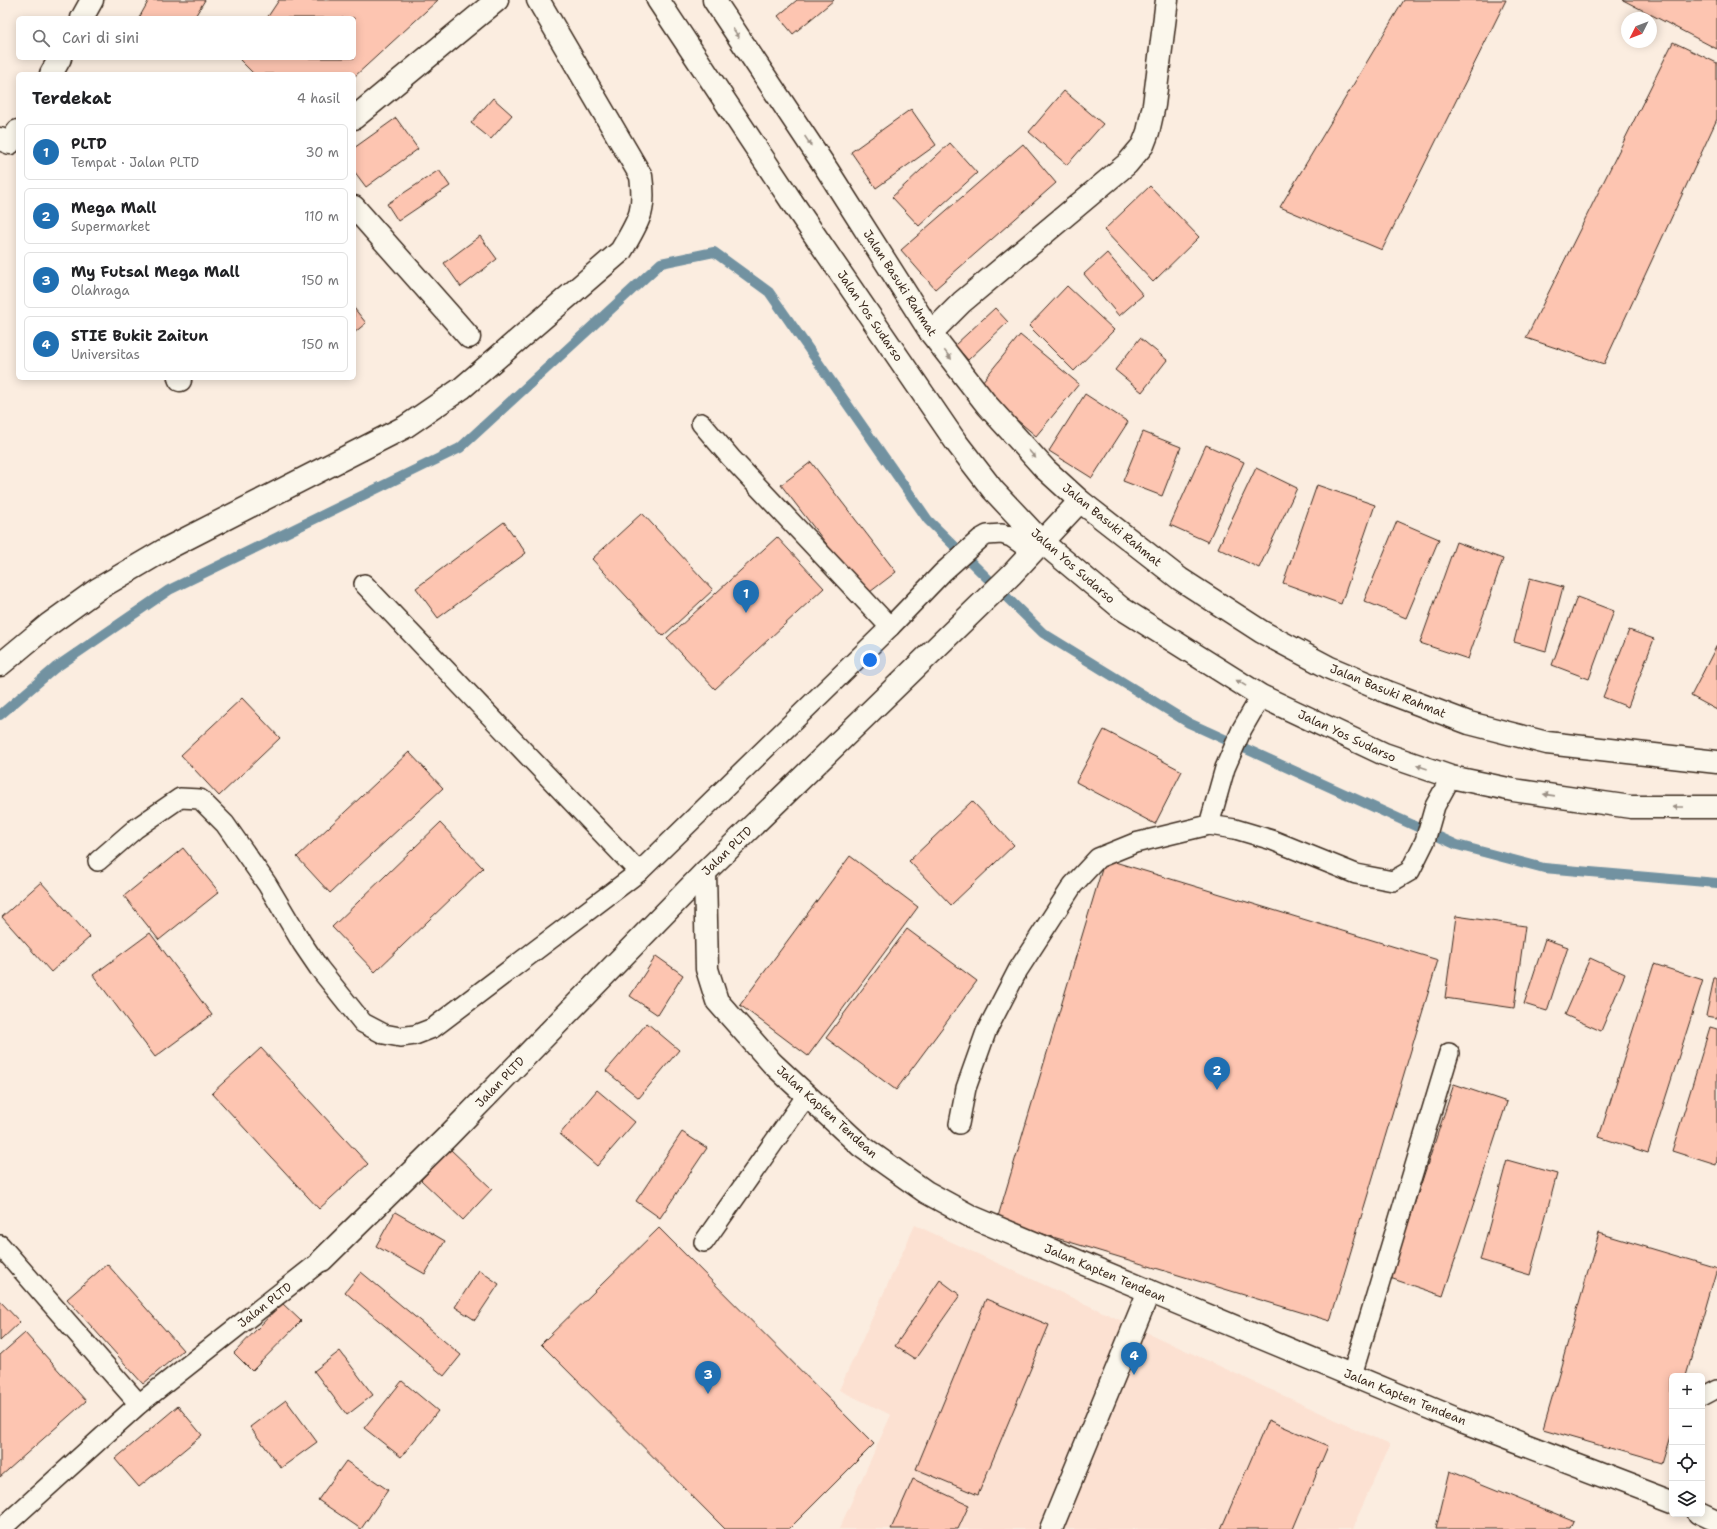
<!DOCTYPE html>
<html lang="id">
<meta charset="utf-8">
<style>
body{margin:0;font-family:"Shantell Sans",sans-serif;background:#f2f2f2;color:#202124}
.controls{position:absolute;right:12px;bottom:12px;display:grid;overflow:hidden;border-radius:6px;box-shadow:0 2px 10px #0003}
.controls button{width:36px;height:36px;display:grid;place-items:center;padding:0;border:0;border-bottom:1px solid #e0e0e0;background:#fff;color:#202124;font:20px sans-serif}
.compass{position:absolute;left:1621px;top:12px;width:36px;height:36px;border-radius:50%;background:#fff;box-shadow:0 2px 10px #0003;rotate:228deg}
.you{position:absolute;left:870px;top:660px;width:14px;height:14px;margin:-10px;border:3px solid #fff;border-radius:50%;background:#1a73e8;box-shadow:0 0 0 6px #1a73e833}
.badge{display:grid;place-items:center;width:26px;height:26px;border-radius:50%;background:#1f6fb2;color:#fff;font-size:13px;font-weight:700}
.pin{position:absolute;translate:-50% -33px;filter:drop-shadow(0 1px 2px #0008)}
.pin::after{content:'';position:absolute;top:21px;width:14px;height:12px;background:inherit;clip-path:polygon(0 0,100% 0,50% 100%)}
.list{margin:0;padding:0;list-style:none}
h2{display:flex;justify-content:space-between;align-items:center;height:52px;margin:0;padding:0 16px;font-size:17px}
h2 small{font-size:13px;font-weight:400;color:#757577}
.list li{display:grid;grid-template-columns:26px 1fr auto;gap:12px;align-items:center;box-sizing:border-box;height:56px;margin:0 8px 8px;padding:0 8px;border:1px solid #e0e0e0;border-radius:6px}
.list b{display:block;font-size:15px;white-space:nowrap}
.list p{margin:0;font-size:13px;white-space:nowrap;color:#757577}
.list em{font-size:13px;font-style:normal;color:#757577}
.icon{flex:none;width:22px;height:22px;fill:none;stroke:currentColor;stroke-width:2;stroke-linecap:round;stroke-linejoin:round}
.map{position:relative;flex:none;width:1717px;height:1529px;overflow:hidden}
.search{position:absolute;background:#fff;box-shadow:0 2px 10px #0003;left:16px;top:16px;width:340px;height:44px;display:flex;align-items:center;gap:10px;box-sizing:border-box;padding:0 14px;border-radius:6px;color:#757577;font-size:15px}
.panel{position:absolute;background:#fff;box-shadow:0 2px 10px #0003;left:16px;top:72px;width:340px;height:308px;border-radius:6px}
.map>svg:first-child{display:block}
.built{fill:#fce1d2;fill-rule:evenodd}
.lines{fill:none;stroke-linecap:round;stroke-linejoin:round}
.stream{stroke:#7292a1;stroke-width:10}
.building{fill:#fdc5b1;stroke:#3b2a1e}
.lane-casing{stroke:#3b2a1e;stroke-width:22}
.street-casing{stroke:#3b2a1e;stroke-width:25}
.highway-casing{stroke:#3b2a1e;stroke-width:25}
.lane{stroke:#fbf7ec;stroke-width:19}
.street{stroke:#fbf7ec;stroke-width:22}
.highway{stroke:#fbf7ec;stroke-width:22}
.oneway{fill:#9b9085}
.labels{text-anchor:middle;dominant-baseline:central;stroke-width:3.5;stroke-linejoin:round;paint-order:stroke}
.street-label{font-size:12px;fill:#3b2a1e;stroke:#fbf7ec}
</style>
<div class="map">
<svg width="1717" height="1529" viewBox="0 0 1717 1529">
<rect width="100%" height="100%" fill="#fbede0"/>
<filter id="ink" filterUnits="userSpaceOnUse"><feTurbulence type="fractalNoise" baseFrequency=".025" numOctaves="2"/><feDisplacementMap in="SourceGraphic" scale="8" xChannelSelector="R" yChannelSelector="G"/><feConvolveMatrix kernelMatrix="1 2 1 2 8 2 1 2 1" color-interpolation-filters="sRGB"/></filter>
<g filter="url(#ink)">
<path class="built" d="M915,1225L1390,1445L1352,1529H1293L1328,1446L1268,1420L1221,1529H958L969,1505L914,1480L891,1529H839L891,1415L839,1390ZM941,1281L960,1295L915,1359L895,1345ZM986,1299L1049,1325L978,1495L916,1469Z"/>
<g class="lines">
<path class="stream" d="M0,715L55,668L169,590L460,448L661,263L714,252L769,292L928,520L1043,633L1189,723L1457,845L1544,868L1717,883"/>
</g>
<g class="building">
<path d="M149,0H205L194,18H139Z"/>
<path d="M279,0H438L354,77V74H254L240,60L241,58H354V18H267Z"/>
<path d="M797,0H834L793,34L778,16Z"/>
<path d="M1404,0H1506L1382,250L1280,207Z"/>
<path d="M1623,0H1717V49Z"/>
<path d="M1673,42L1717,63V119L1604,364L1526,338Z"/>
<path d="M1064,91L1103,124L1067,165L1029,132Z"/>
<path d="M493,98L512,115L491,139L471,123Z"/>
<path d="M911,109L936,145L876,188L851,152Z"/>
<path d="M396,118L418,149L366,187L354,171V148Z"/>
<path d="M950,143L977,173L919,226L892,197Z"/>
<path d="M1023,144L1056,183L935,289L901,250Z"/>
<path d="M439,170L450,186L398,221L387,204Z"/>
<path d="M1150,186L1199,237L1153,282L1104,230Z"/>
<path d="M480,236L497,259L461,287L444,263Z"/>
<path d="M1107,253L1143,295L1119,316L1084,274Z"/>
<path d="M1067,286L1114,330L1074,371L1029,326Z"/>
<path d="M354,308L366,323L354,333Z"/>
<path d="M995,308L1008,322L968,360L955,345Z"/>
<path d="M1020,335L1079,384L1036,436L978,387Z"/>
<path d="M1140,338L1167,360L1142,392L1115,370Z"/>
<path d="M1085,394L1128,422L1092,478L1049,451Z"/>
<path d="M1143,432L1181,447L1162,496L1123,481Z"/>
<path d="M1206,445L1244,462L1208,542L1170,525Z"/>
<path d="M811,462L896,572L866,595L781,485Z"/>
<path d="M1256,468L1297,488L1259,568L1218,548Z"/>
<path d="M1317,485L1375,505L1341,604L1283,583Z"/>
<path d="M642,513L713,590L663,636L592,559Z"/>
<path d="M1397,521L1439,539L1406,618L1364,601Z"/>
<path d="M504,522L526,553L438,618L416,588Z"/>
<path d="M777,537L824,588L715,689L667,638Z"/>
<path d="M1456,542L1503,559L1468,659L1420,643Z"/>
<path d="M1530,578L1563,587L1546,651L1514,642Z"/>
<path d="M1577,597L1614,611L1589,679L1552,665Z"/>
<path d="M1629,630L1654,639L1628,707L1603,697Z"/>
<path d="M1717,645V710L1691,696Z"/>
<path d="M242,698L280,738L219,796L181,755Z"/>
<path d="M1104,730L1182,771L1155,824L1076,782Z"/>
<path d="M409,752L443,788L330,893L297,857Z"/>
<path d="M972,801L1014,845L951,905L909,861Z"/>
<path d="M440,823L483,868L375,972L332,927Z"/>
<path d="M183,848L219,892L159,940L124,896Z"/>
<path d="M850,856L918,907L808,1056L740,1005Z"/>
<path d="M1105,859L1438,960L1330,1321L997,1220Z"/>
<path d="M41,882L90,937L51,972L2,917Z"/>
<path d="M1456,916L1525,926L1514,1008L1445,998Z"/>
<path d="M907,929L977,981L896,1090L826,1038Z"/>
<path d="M150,933L212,1015L155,1057L93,975Z"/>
<path d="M1545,939L1568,947L1547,1011L1524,1004Z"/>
<path d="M656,956L683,975L658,1015L630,996Z"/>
<path d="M1590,958L1625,974L1601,1031L1565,1015Z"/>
<path d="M1654,964L1703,980L1648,1153L1599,1137Z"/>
<path d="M1714,978H1717V1018L1706,1016Z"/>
<path d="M647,1023L679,1050L639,1098L606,1071Z"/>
<path d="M1710,1027L1717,1029V1160L1716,1165L1672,1151Z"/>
<path d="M261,1048L368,1164L319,1209L212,1093Z"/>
<path d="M1454,1084L1507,1102L1443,1296L1390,1278Z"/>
<path d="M597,1090L635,1122L597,1166L560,1134Z"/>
<path d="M682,1132L707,1148L660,1218L636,1201Z"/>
<path d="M450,1149L492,1189L463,1220L421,1180Z"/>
<path d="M1507,1160L1557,1174L1530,1275L1480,1260Z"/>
<path d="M395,1212L445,1241L425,1274L376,1246Z"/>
<path d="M659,1228L874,1444L789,1529H725L541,1344Z"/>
<path d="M1599,1233L1717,1268L1686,1376H1672V1426L1661,1463L1543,1429Z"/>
<path d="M107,1264L183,1350L143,1384L67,1299Z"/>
<path d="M479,1270L499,1284L475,1320L455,1307Z"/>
<path d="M361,1272L461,1355L444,1376L345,1292Z"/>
<path d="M940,1280L960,1295L915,1359L895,1346Z"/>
<path d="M986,1299L1049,1325L978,1495L916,1469Z"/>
<path d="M0,1301L20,1322L0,1341Z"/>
<path d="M282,1303L301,1321L252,1371L234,1353Z"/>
<path d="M25,1333L86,1401L0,1477V1355Z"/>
<path d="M340,1351L373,1395L347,1415L314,1371Z"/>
<path d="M402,1381L438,1411L401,1457L364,1428Z"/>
<path d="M286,1400L317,1442L281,1468L250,1427Z"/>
<path d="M178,1406L202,1435L139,1487L115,1459Z"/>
<path d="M1268,1420L1328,1446L1293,1529H1221Z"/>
<path d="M346,1461L388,1490L361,1529L318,1500Z"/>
<path d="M1450,1471L1575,1522L1572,1529H1436Z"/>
<path d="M913,1479L969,1505L958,1529H891Z"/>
</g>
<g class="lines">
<g class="lane-casing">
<g id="lane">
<path d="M701,423L731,458L890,627"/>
<path d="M364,584L639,872"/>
<path d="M1209,825L1225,768L1242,729L1261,696"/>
<path d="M98,861L135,829L180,798L200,799L225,824L267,884L302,943L319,968L363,1023L384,1034L400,1037L415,1035L433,1028L639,872L890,627L943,572L980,539L987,535L1002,534L1011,537L1033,552"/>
<path d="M959,1124L966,1088L986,1032L1018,970L1073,885L1098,858L1135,843L1209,825L1235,829L1272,840L1356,874L1393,881L1410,871L1425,841L1435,806L1451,777"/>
<path d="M704,1242L807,1095"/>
<path d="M0,1245L139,1404"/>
<path d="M1352,1375L1449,1053"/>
<path d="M1702,1396L1717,1388"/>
<path d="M1,1529L139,1404L322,1260"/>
</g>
</g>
<g class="street-casing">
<g id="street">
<path d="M82,18L92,0"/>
<path d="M51,74L60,58"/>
<path d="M354,118L497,0"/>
<path d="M0,139L10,143L18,131"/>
<path d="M354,207L469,337"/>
<path d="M931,333L962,302L1127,164L1143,145L1148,132L1154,105L1167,0"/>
<path d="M179,378L180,380"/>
<path d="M0,665L48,625L98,589L166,549L405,427L462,388L621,251C639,220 646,212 641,176L538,0"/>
<path d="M705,872L707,969L717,1001L772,1063L861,1146L926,1192L972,1217L1149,1291L1454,1418L1672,1501"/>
<path d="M322,1260L446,1138L705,872L1012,574L1080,501"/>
<path d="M1700,1514L1717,1522"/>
<path d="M1051,1529L1149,1291"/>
</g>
</g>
<g class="highway-casing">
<g id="highway">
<path d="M658,0L792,202L956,442L993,490L1042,542L1121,608L1261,696L1384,754L1451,777L1513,790L1631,807H1717"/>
<path d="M714,0L828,171L931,333L987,405L1045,469L1080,501L1180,579L1262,632L1330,668L1387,692L1469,723L1547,743L1717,762"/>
</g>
</g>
<use href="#lane" class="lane"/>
<use href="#street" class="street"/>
<use href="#highway" class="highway"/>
</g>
<defs><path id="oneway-solid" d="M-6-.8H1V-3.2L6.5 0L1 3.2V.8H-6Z"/></defs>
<g class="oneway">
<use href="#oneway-solid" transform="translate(736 33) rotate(56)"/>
<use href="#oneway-solid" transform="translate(808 141) rotate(56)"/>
<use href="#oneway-solid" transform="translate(948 355) rotate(52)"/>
<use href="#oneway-solid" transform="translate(1032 454) rotate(48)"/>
<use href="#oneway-solid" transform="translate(1241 683) rotate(-149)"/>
<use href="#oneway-solid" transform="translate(1422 767) rotate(-161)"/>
<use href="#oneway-solid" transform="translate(1549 795) rotate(-172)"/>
<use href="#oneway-solid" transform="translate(1678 807) rotate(-180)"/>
</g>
</g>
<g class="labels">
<g class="street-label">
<text transform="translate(900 283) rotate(57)">Jalan Basuki Rahmat</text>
<text transform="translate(870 316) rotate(56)">Jalan Yos Sudarso</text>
<text transform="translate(1112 525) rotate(39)">Jalan Basuki Rahmat</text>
<text transform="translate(1073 566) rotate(41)">Jalan Yos Sudarso</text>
<text transform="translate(1388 691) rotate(22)">Jalan Basuki Rahmat</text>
<text transform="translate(1347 736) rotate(25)">Jalan Yos Sudarso</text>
<text transform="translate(727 851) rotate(-44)">Jalan PLTD</text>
<text transform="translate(500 1082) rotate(-46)">Jalan PLTD</text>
<text transform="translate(827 1112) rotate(42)">Jalan Kapten Tendean</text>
<text transform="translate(1105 1273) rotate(23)">Jalan Kapten Tendean</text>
<text transform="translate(265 1305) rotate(-38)">Jalan PLTD</text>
<text transform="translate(1405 1397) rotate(22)">Jalan Kapten Tendean</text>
</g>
</g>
</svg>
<div class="controls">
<button>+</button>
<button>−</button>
<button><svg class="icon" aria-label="locate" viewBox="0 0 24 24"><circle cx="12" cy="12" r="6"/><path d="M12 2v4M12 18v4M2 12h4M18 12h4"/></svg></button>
<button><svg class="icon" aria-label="layers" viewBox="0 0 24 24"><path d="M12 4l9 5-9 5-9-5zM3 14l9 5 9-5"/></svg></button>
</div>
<svg class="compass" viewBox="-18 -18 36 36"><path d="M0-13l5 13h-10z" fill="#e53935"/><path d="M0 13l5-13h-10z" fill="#757577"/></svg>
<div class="you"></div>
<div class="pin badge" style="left:746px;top:613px">1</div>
<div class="pin badge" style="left:1217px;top:1090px">2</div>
<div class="pin badge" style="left:708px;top:1394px">3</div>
<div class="pin badge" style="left:1134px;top:1375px">4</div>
<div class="search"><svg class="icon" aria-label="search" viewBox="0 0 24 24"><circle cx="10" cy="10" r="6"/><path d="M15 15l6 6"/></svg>Cari di sini</div>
<section class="panel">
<h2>Terdekat<small>4 hasil</small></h2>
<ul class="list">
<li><span class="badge">1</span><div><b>PLTD</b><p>Tempat · Jalan PLTD</p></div><em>30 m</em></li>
<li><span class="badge">2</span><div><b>Mega Mall</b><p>Supermarket</p></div><em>110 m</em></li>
<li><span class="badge">3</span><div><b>My Futsal Mega Mall</b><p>Olahraga</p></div><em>150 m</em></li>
<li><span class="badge">4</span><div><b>STIE Bukit Zaitun</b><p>Universitas</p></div><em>150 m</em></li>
</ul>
</section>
</div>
